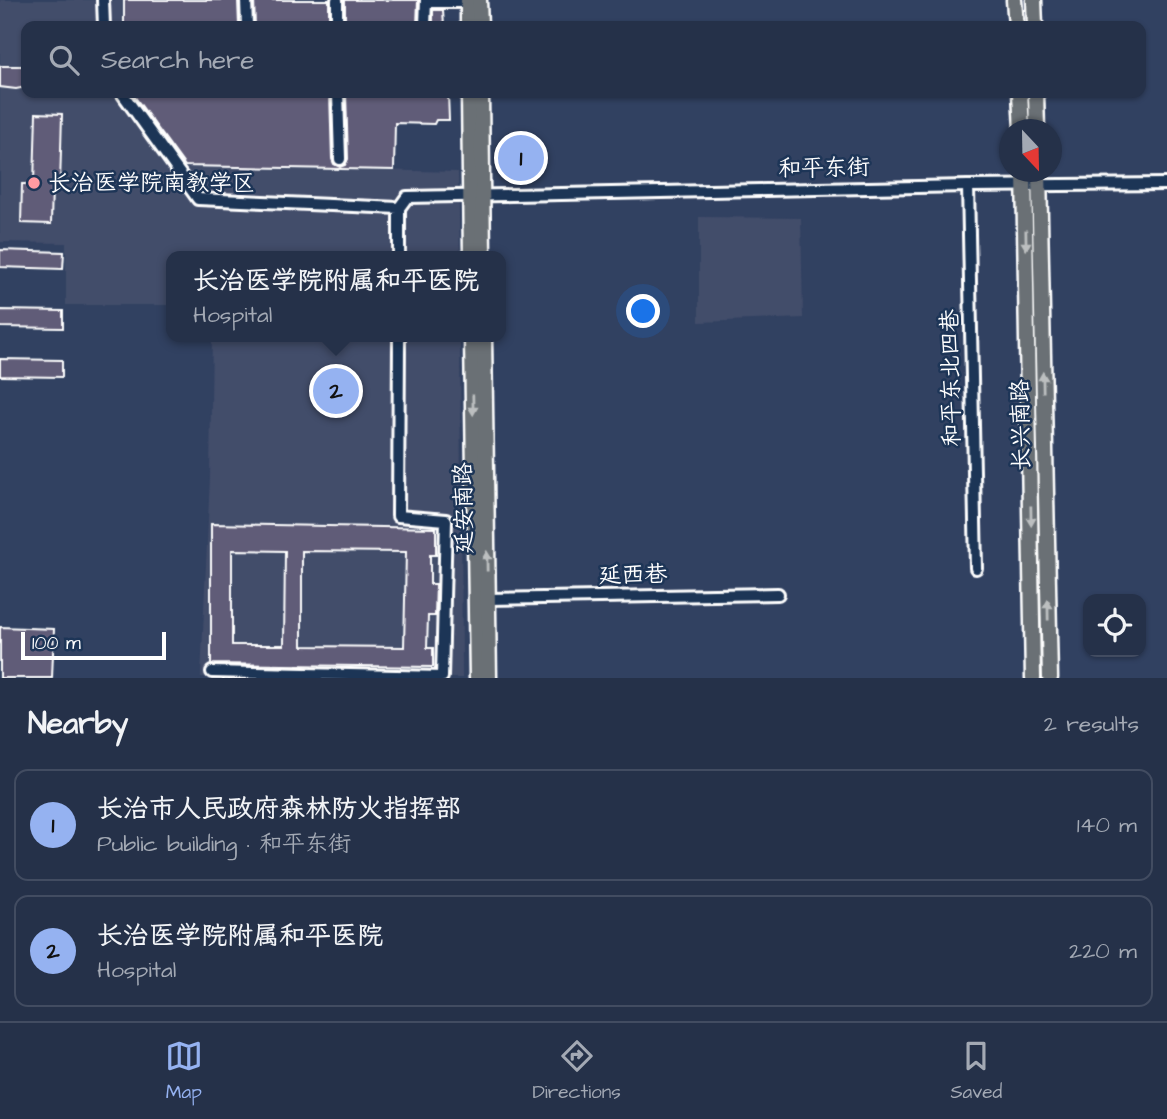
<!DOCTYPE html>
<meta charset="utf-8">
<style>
body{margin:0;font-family:"Architects Daughter","LXGW WenKai TC",sans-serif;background:#2d3950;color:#f1f3f6}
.controls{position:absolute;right:21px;bottom:21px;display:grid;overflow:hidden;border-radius:14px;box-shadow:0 2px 5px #0004}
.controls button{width:63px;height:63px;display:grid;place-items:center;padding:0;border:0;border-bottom:2px solid #424c61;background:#253149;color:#f1f3f6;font:35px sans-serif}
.compass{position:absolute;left:999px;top:119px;width:63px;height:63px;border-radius:50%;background:#253149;box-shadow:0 2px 5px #0004;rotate:158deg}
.scale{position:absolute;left:21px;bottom:18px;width:145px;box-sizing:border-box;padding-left:7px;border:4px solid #fff;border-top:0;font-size:19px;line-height:24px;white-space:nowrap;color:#fff;-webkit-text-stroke:5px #1d3557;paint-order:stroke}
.you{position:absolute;left:644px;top:312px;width:24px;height:24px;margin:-18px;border:5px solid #fff;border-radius:50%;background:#1a73e8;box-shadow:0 0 0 10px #1a73e833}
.badge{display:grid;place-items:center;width:46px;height:46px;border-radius:50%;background:#95b2f1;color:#111;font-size:23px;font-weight:700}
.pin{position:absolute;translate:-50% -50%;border:4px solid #fff;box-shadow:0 2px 7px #0006}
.popup{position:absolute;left:166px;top:251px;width:340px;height:91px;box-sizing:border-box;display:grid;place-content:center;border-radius:14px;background:#253149;filter:drop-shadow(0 2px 5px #0005);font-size:23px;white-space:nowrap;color:#a3a9b4}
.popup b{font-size:26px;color:#f1f3f6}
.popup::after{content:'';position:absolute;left:50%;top:100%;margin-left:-14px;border:14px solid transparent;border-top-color:#253149}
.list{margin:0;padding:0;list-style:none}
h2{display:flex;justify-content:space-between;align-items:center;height:91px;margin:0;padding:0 28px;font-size:30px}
h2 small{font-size:23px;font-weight:400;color:#a3a9b4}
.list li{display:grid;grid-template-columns:46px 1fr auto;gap:21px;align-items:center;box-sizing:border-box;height:112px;margin:0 14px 14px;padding:0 14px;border:2px solid #424c61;border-radius:14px}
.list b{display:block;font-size:26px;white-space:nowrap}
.list p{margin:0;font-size:23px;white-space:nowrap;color:#a3a9b4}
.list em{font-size:23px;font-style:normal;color:#a3a9b4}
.icon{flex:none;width:38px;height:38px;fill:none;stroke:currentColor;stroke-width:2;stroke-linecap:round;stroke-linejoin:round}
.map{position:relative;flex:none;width:1167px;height:678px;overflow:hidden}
.search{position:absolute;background:#253149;box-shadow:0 2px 5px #0004;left:21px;right:21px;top:21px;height:77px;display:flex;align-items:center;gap:18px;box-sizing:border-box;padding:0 24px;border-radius:14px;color:#a3a9b4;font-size:26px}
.sheet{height:343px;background:#253149}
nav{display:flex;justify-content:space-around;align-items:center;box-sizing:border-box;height:98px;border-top:2px solid #424c61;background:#253149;font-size:19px;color:#a3a9b4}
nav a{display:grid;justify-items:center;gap:4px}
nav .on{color:#95b2f1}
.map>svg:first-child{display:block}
.built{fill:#434d6b}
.building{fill:#605c78;stroke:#fff;stroke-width:2;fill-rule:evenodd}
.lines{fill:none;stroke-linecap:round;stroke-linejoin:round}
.minor-casing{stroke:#fff;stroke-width:16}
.major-casing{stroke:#fff;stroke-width:19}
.minor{stroke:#1d3557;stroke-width:10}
.major{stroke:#6a7074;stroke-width:14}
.oneway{fill:#bcbfc0}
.poi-dot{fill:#ff9aa2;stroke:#1d3557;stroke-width:2.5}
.labels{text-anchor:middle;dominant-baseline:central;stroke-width:5;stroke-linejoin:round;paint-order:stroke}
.street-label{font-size:23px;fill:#fff;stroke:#1d3557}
.poi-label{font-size:23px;fill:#fff;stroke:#1d3557;text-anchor:start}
</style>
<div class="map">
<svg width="1167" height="678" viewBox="0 0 1167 678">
<rect width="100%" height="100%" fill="#314161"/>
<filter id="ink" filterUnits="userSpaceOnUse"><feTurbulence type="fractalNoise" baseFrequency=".0143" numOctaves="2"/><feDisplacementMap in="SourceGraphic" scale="14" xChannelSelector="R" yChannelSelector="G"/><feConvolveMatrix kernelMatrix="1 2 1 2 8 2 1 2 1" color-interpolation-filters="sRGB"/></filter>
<g filter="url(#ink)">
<g class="built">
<path d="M0,0H124V26H26V93H128L185,166L458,172L460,256H172L171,305H66V243L0,242Z"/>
<path d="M699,217L801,218L803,318L699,322Z"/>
<path d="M212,337H460L462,678H222L201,677L210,477Z"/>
</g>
<g class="building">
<path d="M124,0H238L239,26H124Z"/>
<path d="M254,0H329V26H255Z"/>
<path d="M345,0H418L417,26H345Z"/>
<path d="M433,10H443L444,26H433Z"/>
<path d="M0,66H26V87L16,89L0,87Z"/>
<path d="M132,93H330L332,159L334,164L340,167L345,165L348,159L346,93H448L449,120H436L434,124L395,123L394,170L185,166Z"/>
<path d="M36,113L62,114L60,185H52L51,224L21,223L22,184H34Z"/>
<path d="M0,250L64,252L63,269L0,267Z"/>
<path d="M0,310L63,311V328L0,327Z"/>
<path d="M0,359L62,360V377L0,376Z"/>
<path d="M211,524L436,528V555H430V584H436L435,616H428L427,648H433V667L211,664ZM232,550L285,551L284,645H232ZM302,551L406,552L404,647L302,646Z"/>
<path d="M0,627L54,629L52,678H0Z"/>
</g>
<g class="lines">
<g class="minor-casing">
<g id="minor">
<path d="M103,0L104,26"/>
<path d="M246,0L247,26"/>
<path d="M337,0V26"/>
<path d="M426,2H473"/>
<path d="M425,26L426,0"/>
<path d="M122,93L198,199L399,208V256"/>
<path d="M338,93L340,159"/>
<path d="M968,186L976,568"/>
<path d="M399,208L407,197L968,186L1167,184"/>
<path d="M488,599L778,594"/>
<path d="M212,672L442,677L446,520L398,516L399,337"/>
</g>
</g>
<g class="major-casing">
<g id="major">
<path d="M468,0V26"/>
<path d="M479,0L480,26"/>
<path d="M1014,0L1016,26"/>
<path d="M1034,0L1035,26"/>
<path d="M469,93L471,256"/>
<path d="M481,93L483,256"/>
<path d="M1020,93L1022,130"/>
<path d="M1036,93L1037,130"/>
<path d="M1024,172L1033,678"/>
<path d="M1039,172L1050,678"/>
<path d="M472,337L477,678"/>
<path d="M484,337L489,678"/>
</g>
</g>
<use href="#minor" class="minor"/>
<use href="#major" class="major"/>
</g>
<defs><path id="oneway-solid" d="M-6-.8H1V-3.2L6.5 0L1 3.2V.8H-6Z" transform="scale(1.75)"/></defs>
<g class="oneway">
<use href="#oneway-solid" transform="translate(1026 240) rotate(89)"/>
<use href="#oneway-solid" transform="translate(1043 382) rotate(-91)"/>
<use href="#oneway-solid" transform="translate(473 405) rotate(89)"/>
<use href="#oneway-solid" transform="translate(1031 516) rotate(89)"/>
<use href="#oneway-solid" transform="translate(487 561) rotate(-91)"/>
<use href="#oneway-solid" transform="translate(1048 610) rotate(-91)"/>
</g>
</g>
<circle class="poi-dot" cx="34" cy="183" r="7"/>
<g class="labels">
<g class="street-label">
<text transform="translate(824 168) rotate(-1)">和平东街</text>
<text transform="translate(951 378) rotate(-91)">和平东北四巷</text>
<text transform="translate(1021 425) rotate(-91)">长兴南路</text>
<text transform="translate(464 508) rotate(-91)">延安南路</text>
<text transform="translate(633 575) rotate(-1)">延西巷</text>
</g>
<g class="poi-label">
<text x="48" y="183">长治医学院南教学区</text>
</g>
</g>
</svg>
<div class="controls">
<button><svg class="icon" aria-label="locate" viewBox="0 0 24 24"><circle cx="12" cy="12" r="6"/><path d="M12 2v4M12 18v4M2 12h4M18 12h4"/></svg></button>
</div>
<svg class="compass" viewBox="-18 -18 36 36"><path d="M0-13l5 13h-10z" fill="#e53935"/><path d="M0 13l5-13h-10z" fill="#a3a9b4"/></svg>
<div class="scale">100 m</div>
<div class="you"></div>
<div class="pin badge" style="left:521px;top:158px">1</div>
<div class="pin badge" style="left:336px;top:391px">2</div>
<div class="popup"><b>长治医学院附属和平医院</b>Hospital</div>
<div class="search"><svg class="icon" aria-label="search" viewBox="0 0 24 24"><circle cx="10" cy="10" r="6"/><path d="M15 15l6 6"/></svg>Search here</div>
</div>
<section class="sheet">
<h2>Nearby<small>2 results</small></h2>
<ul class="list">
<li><span class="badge">1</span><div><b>长治市人民政府森林防火指挥部</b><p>Public building · 和平东街</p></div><em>140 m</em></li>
<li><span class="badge">2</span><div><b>长治医学院附属和平医院</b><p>Hospital</p></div><em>220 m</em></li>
</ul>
</section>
<nav>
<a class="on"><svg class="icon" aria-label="map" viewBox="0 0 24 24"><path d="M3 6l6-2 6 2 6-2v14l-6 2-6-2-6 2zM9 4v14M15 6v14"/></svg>Map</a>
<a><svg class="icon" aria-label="directions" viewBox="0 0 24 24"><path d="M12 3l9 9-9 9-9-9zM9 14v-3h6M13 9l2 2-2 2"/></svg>Directions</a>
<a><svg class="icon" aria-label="saved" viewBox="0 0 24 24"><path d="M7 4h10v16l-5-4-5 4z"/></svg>Saved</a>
</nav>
